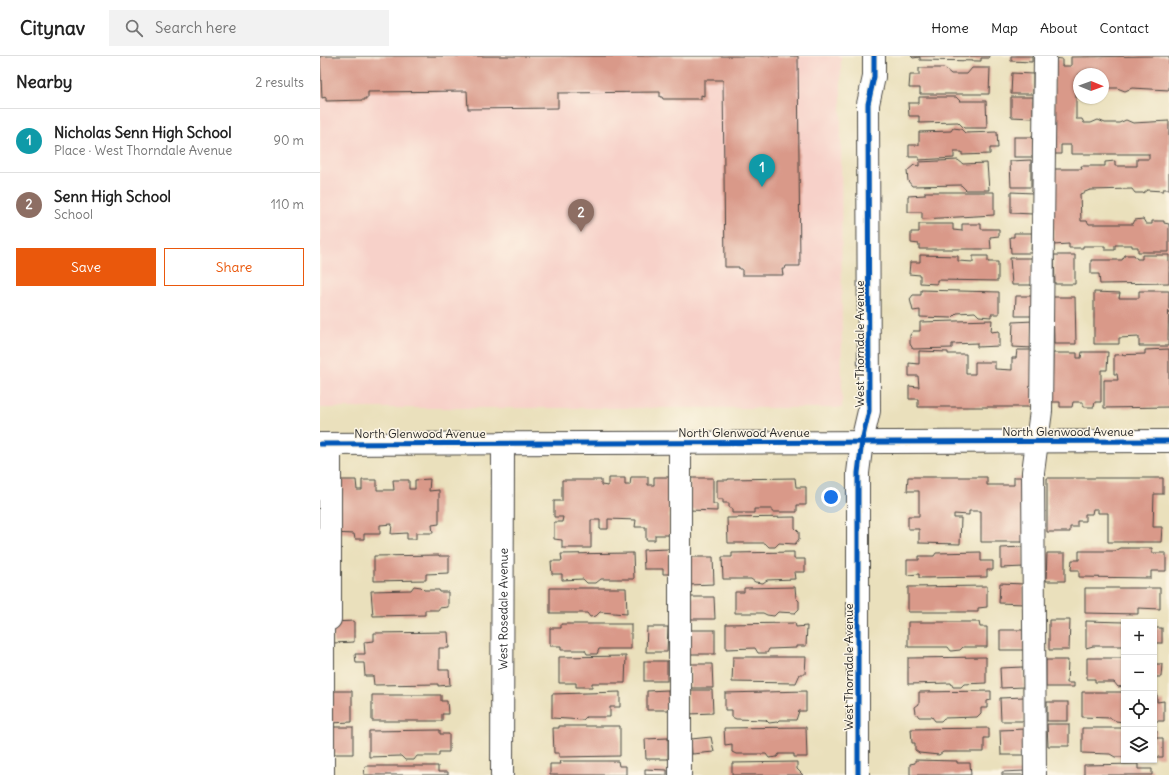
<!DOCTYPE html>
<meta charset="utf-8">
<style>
body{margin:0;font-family:Delius,sans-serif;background:#f2f2f2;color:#222}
.controls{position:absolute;right:12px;bottom:12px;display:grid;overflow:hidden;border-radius:0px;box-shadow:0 1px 3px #0004}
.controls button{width:36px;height:36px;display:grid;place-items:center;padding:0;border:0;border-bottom:1px solid #e0e0e0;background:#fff;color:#222;font:20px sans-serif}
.compass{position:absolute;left:753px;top:12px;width:36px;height:36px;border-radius:50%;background:#fff;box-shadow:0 1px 3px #0004;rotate:91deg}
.you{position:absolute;left:511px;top:441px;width:14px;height:14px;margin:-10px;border:3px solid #fff;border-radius:50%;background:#1a73e8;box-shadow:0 0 0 6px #1a73e833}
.badge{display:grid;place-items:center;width:26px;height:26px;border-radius:50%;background:#ea580c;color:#fff;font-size:13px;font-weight:700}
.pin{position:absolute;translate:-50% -33px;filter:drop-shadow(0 1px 2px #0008)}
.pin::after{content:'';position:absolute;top:21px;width:14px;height:12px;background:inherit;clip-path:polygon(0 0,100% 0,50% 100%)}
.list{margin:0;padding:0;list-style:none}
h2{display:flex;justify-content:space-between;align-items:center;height:52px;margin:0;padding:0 16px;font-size:17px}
h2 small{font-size:13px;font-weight:400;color:#767676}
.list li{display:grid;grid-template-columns:26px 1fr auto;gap:12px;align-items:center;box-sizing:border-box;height:64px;padding:0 16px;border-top:1px solid #e0e0e0}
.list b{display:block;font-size:15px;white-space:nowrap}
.list p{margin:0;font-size:13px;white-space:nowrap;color:#767676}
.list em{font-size:13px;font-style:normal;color:#767676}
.actions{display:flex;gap:8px;padding:12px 16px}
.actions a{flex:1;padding:9px 0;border:1px solid #ea580c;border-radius:0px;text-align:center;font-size:14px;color:#ea580c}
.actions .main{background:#ea580c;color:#fff}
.icon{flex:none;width:22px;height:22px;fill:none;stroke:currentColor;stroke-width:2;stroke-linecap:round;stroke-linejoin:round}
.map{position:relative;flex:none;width:849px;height:719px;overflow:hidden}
header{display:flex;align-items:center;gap:24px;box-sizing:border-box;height:56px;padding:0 20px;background:#fff;border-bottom:1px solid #e0e0e0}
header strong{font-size:19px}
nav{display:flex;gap:22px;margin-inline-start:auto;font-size:14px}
.search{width:280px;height:36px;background:#f2f2f2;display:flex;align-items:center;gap:10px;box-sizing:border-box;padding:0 14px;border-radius:0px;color:#767676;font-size:15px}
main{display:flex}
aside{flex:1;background:#fff}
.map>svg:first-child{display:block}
.built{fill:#f7d1c9}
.building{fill:#d99989}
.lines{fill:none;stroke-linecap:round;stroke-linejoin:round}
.minor-casing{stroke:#484641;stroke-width:24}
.minor{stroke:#fff;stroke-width:22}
.cycleway-casing{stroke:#fcf5e5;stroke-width:8}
.cycleway{stroke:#0057b8;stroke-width:5}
.labels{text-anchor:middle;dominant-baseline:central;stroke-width:3;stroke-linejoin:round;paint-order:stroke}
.street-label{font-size:12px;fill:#2b2b2b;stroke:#fcf5e5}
</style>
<header>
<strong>Citynav</strong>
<div class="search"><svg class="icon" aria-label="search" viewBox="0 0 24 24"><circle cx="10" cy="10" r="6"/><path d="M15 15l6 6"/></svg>Search here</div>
<nav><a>Home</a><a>Map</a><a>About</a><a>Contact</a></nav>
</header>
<main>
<aside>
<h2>Nearby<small>2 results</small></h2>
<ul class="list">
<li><span class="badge" style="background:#0f9aa8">1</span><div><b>Nicholas Senn High School</b><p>Place · West Thorndale Avenue</p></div><em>90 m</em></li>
<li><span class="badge" style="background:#8d6e63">2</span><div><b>Senn High School</b><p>School</p></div><em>110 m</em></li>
</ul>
<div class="actions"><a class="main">Save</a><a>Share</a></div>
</aside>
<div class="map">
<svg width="849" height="719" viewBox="0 0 849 719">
<rect width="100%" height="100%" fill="#fcf5e5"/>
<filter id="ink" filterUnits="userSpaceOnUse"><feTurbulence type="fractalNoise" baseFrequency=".025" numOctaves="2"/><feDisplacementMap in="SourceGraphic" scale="8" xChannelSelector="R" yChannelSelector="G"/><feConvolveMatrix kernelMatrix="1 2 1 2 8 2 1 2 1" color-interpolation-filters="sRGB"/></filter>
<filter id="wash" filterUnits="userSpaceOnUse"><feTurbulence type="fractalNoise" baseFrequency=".012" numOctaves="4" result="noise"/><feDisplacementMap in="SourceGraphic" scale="16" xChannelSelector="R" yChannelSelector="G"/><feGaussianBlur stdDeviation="0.9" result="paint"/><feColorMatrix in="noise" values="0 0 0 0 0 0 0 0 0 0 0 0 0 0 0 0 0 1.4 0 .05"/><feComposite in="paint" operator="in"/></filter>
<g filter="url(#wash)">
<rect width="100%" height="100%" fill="#eae0bc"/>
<path class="built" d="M0,0H521L522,352H0Z"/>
<g id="blocks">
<g class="building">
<path d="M0,0H478L480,210H466L465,213H462L463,219H422V213H419V211H405L403,24H384V40L381,39V43H343L342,41H340V36L238,37V52L148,53L147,35L48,36V42H45V44L6,45V41L2,42Z"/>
<path d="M591,0H669V2H661V5L600,4V1L593,2Z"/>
<path d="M691,0H712V6L691,5Z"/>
<path d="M828,0H849V34L812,32L805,35L797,32H783V18H759V36H756V63H762L764,67H771L778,64L785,67H799L806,64L813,67L849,65V133H843V135L827,134L823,137H815L812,133L770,134L760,138L761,165H767L769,168H813L815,164L823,163L826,168H832V165H844V167L849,168V196H818V191H812V189H795V194H785V190H763V192H749V188L733,189V113H762L761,110H785V106L795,105V110H817V103H829V98H751V89H741V98H734V2L742,3V10H751V1Z"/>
<path d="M599,12H624L631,18H647L652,12H670L669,38H600V32H589L590,19H599Z"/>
<path d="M692,17L713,18V38H691Z"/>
<path d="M599,41H636L640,45H666L667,72H644L638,66L599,67V60H589L588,47H599Z"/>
<path d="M691,41H713V62L691,61Z"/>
<path d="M633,72L641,73L645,77L677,76L678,92H670V98L642,99V96H634V102L599,104V101H589V89H599V76L631,75Z"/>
<rect x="694" y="81" width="19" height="20"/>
<path d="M638,104L643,108L667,107L669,134H646L641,129L592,130L588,125L587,115L594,109L599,110V106Z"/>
<path d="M711,104V131H691L690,105Z"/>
<path d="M605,136H674V159L602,163V156H588V140L605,139Z"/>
<path d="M691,136L714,137L713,158L691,157Z"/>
<path d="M599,168H633V174L642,175V168H661V173H679V180L670,181L671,193H599V188L591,187V176H599Z"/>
<path d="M694,177H712L711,197H691L690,181H694Z"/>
<path d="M600,199L638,200V205L653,206V200H668V206H678V225L617,224V228L600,227V219L589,218L590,206H600Z"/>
<path d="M734,199H755V228H735Z"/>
<path d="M805,199H814L817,203H822V199H849V227L780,228L779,218H771V204H802Z"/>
<path d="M690,202H712V229H692Z"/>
<path d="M601,234L679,236V258H671V261L659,260L655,256L637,257L632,262L600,261V254L593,255L590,243L593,239H601Z"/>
<path d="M819,235H849L848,290H819V281L799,282V288H774V236L800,237L799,242H819Z"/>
<path d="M696,240H713V260H695Z"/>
<path d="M733,241H755L756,288H734Z"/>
<path d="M672,264L671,276L679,275V290L657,291V287L632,288V292L593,293L590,288V279L593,275H600V266Z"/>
<path d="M713,265V292L692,291L693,266Z"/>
<path d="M849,293V351L784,352V324H798L797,318H794V299L825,298V294Z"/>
<path d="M697,294H714V351H598V343H589V330L599,331L598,320H589V307L599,308V295L628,296V298H646V318H655V306H675V313L692,314V302H696Z"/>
<path d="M762,296H788L787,314H781V346H775L774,351H763V346H753L752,351H740V346H732L733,297H757V302H761Z"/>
<path d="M311,421H328V429H334V421H349V479H335V484H326V471H315L316,464L288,463V473H280V464H271V492H242V484L234,483V466H242L243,461H234V445H242V424H281V429L288,430V422H305V429H310Z"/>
<path d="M588,421H667V429H694V421H706V486H661V455H649V459L634,458V462H641L640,488L599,487V473H588V460H599V435H587Z"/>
<path d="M370,422H393V448H397V455L369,454Z"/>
<path d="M475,422L476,431H486V449H477V456H452V453H434V457H412V452H409V447H403V443H397V424H408V423Z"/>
<path d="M727,422H843V438H834L833,471H842L841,486H788V457H778V453H773L772,458H765V465H757V471H750V476H727Z"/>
<path d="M110,423L109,435L119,434V468L112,469L113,477H96V483H87V477L71,478L72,468L60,469V478H44V483H35L34,478L13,477V435H21V424H36L37,434H42V424H57V434H74L73,424H89V433H95V424Z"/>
<path d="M475,461V472L479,476V483L475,488L459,487L455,491H449L445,487H408L407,462Z"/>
<path d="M703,491L704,511L681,512V492Z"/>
<path d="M801,492H832V497H846V515H831V522L759,521V514H751L752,504H759V495H795Z"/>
<path d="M349,493V518H343V513H324L323,494Z"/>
<path d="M474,496V503H485V516H474L475,523L447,524L443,527L435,526L431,523H403L402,501H412V497Z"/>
<path d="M661,496V505H673V514H667V521L599,522V518L587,519V504H599V500H614L616,497Z"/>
<path d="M313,497L314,523H281L276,527H267L263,523L242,524V518H232L231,505H242L241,498Z"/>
<path d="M727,497H745V525H726Z"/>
<path d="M119,499V500H129V517L106,518V524L54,525V500Z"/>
<path d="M368,501H393L394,528L369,529Z"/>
<path d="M680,527L704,528V548L679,547Z"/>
<path d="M94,530L101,531L104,534H119L120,536H128V551L119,552V554H105V559L53,560L51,535L91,534Z"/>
<path d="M667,530V551L658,552V556H588V531Z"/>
<path d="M475,531L476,542L479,545V553L475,557L458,556L454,560L447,559L443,557H415V536H424V532Z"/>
<path d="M230,532H306L307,558L280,556L276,560L270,561L267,557H230Z"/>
<path d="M765,532H840V553L818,552V558L765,557Z"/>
<path d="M369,541H394L395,563H370Z"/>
<path d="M729,564H750L749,594H729Z"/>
<path d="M34,565V586L13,587V566Z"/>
<path d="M766,565L804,566V590H773L766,592Z"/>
<path d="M588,566H659L660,571H667V591H643L640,594L631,595L628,591H588Z"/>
<path d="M475,567L476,571L487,570L486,590H476V592L449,593L447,597H438L435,592L406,593V568Z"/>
<path d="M241,568H311V593H279L277,598H267L265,594H241V590H230V572H241Z"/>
<path d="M327,571H348L347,596H326Z"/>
<rect x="834" y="572" width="8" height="15"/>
<rect x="369" y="574" width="26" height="24"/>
<rect x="680" y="574" width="24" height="20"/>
<path d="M128,576L129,592H119V614H129L130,629L118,630V628L54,629L53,620H45L44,607H36L35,598H45L44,586L54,585V577Z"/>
<path d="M306,600L305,627H272V631H256V627H239V601Z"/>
<path d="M413,601H486L485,618H480L476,627L412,626Z"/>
<path d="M666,601V627L644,628L641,631H633L631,627L588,628V602Z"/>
<path d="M767,602H804V630L798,631L794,626H775V623H767Z"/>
<path d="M726,604H748L747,627H754V631H726Z"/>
<rect x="324" y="605" width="23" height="20"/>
<path d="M370,608H392L393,632H370Z"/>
<path d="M834,608H842L841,621H834Z"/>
<path d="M703,611L704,631L681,632L680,612Z"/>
<path d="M348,634L349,654H327V635Z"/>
<path d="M368,634H392L393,657L369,658Z"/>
<path d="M9,635H32V666L10,667Z"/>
<path d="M486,635V655H479L476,664H459L457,666L449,667L446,664L416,663L412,661V654H405V637Z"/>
<path d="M671,635V644L667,645V652H661V657L657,661L624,662L621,665H615L612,661H599L596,657L595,651L599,648V636Z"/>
<path d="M300,636V651H290V661H266L263,664L232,662V638Z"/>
<path d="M762,636H804V666L796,665L790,662L762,661Z"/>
<path d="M834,637L837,639V646L844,645V665H834Z"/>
<path d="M52,639H121V645H127L128,658H122V665H52Z"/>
<path d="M704,641V665H681L680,642Z"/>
<rect x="727" y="646" width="21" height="19"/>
<path d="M727,668H749V690H728Z"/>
<path d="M239,670H300V700L239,701V697H234L233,672H239Z"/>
<path d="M9,671H33V698H10Z"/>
<path d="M486,671L487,701H474V698H459L457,701L449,702L446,698H416L412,696V688L405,689L404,672Z"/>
<path d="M669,672V682H664V696H623L619,699L599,697L595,694V687H592L591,673Z"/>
<path d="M762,672H804V701H795L790,698L762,697Z"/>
<path d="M705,673L706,699H681L680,674Z"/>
<path d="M834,673L837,675L836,682H843V701H834Z"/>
<path d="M120,674V678H129V696H119V700H97L94,704H85L81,700L49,701V675Z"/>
<path d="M391,681L394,696L372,698L371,683Z"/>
<path d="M348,682V703H326L325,683Z"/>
<path d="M595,704L637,705V707H650L651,719H590V708L595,707Z"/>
<path d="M240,705H298L299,710H306V719H230V708H241Z"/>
<path d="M477,706V713L483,719H412V707Z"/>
<path d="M818,708V713H832V719H764V709Z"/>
<path d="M45,710H118V716H128V719H44Z"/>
<path d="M325,713L347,714V719H325Z"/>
<path d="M705,715V719H682V716Z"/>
</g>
</g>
</g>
<g filter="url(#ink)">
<use href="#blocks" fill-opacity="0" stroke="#484641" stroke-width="1"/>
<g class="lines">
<g class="minor-casing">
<g id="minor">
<path d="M0,388L849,385"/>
<path d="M0,563H10V388"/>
<path d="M3,563V719"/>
<path id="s1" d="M182,719L183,387"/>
<path d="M360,719V386"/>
<path d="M538,719V417L542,385L549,355L548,48L554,21V0"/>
<path d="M715,719L713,416L721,355L725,0"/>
</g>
</g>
<use href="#minor" class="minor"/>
<g class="cycleway-casing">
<g id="cycleway">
<path d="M0,388L849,385"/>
<path d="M538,719V417L542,385L549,355L548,48L554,21V0"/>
</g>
</g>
<use href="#cycleway" class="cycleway"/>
</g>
</g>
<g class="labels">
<g class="street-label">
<text transform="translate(539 288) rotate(-90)">West Thorndale Avenue</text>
<text x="748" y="375">North Glenwood Avenue</text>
<text x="424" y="376">North Glenwood Avenue</text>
<text x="100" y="377">North Glenwood Avenue</text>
<text stroke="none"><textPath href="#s1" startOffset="166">West Rosedale Avenue</textPath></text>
<text transform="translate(528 611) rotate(-90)">West Thorndale Avenue</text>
</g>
</g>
</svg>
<div class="controls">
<button>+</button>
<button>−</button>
<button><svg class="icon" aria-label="locate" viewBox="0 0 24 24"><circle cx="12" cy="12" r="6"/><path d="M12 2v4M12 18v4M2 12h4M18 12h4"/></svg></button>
<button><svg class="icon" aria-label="layers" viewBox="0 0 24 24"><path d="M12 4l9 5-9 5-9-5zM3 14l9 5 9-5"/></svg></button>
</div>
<svg class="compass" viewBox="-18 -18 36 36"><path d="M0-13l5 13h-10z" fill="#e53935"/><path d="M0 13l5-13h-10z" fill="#767676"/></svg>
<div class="you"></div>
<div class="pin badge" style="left:442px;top:131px;background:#0f9aa8">1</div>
<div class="pin badge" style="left:261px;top:176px;background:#8d6e63">2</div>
</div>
</main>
